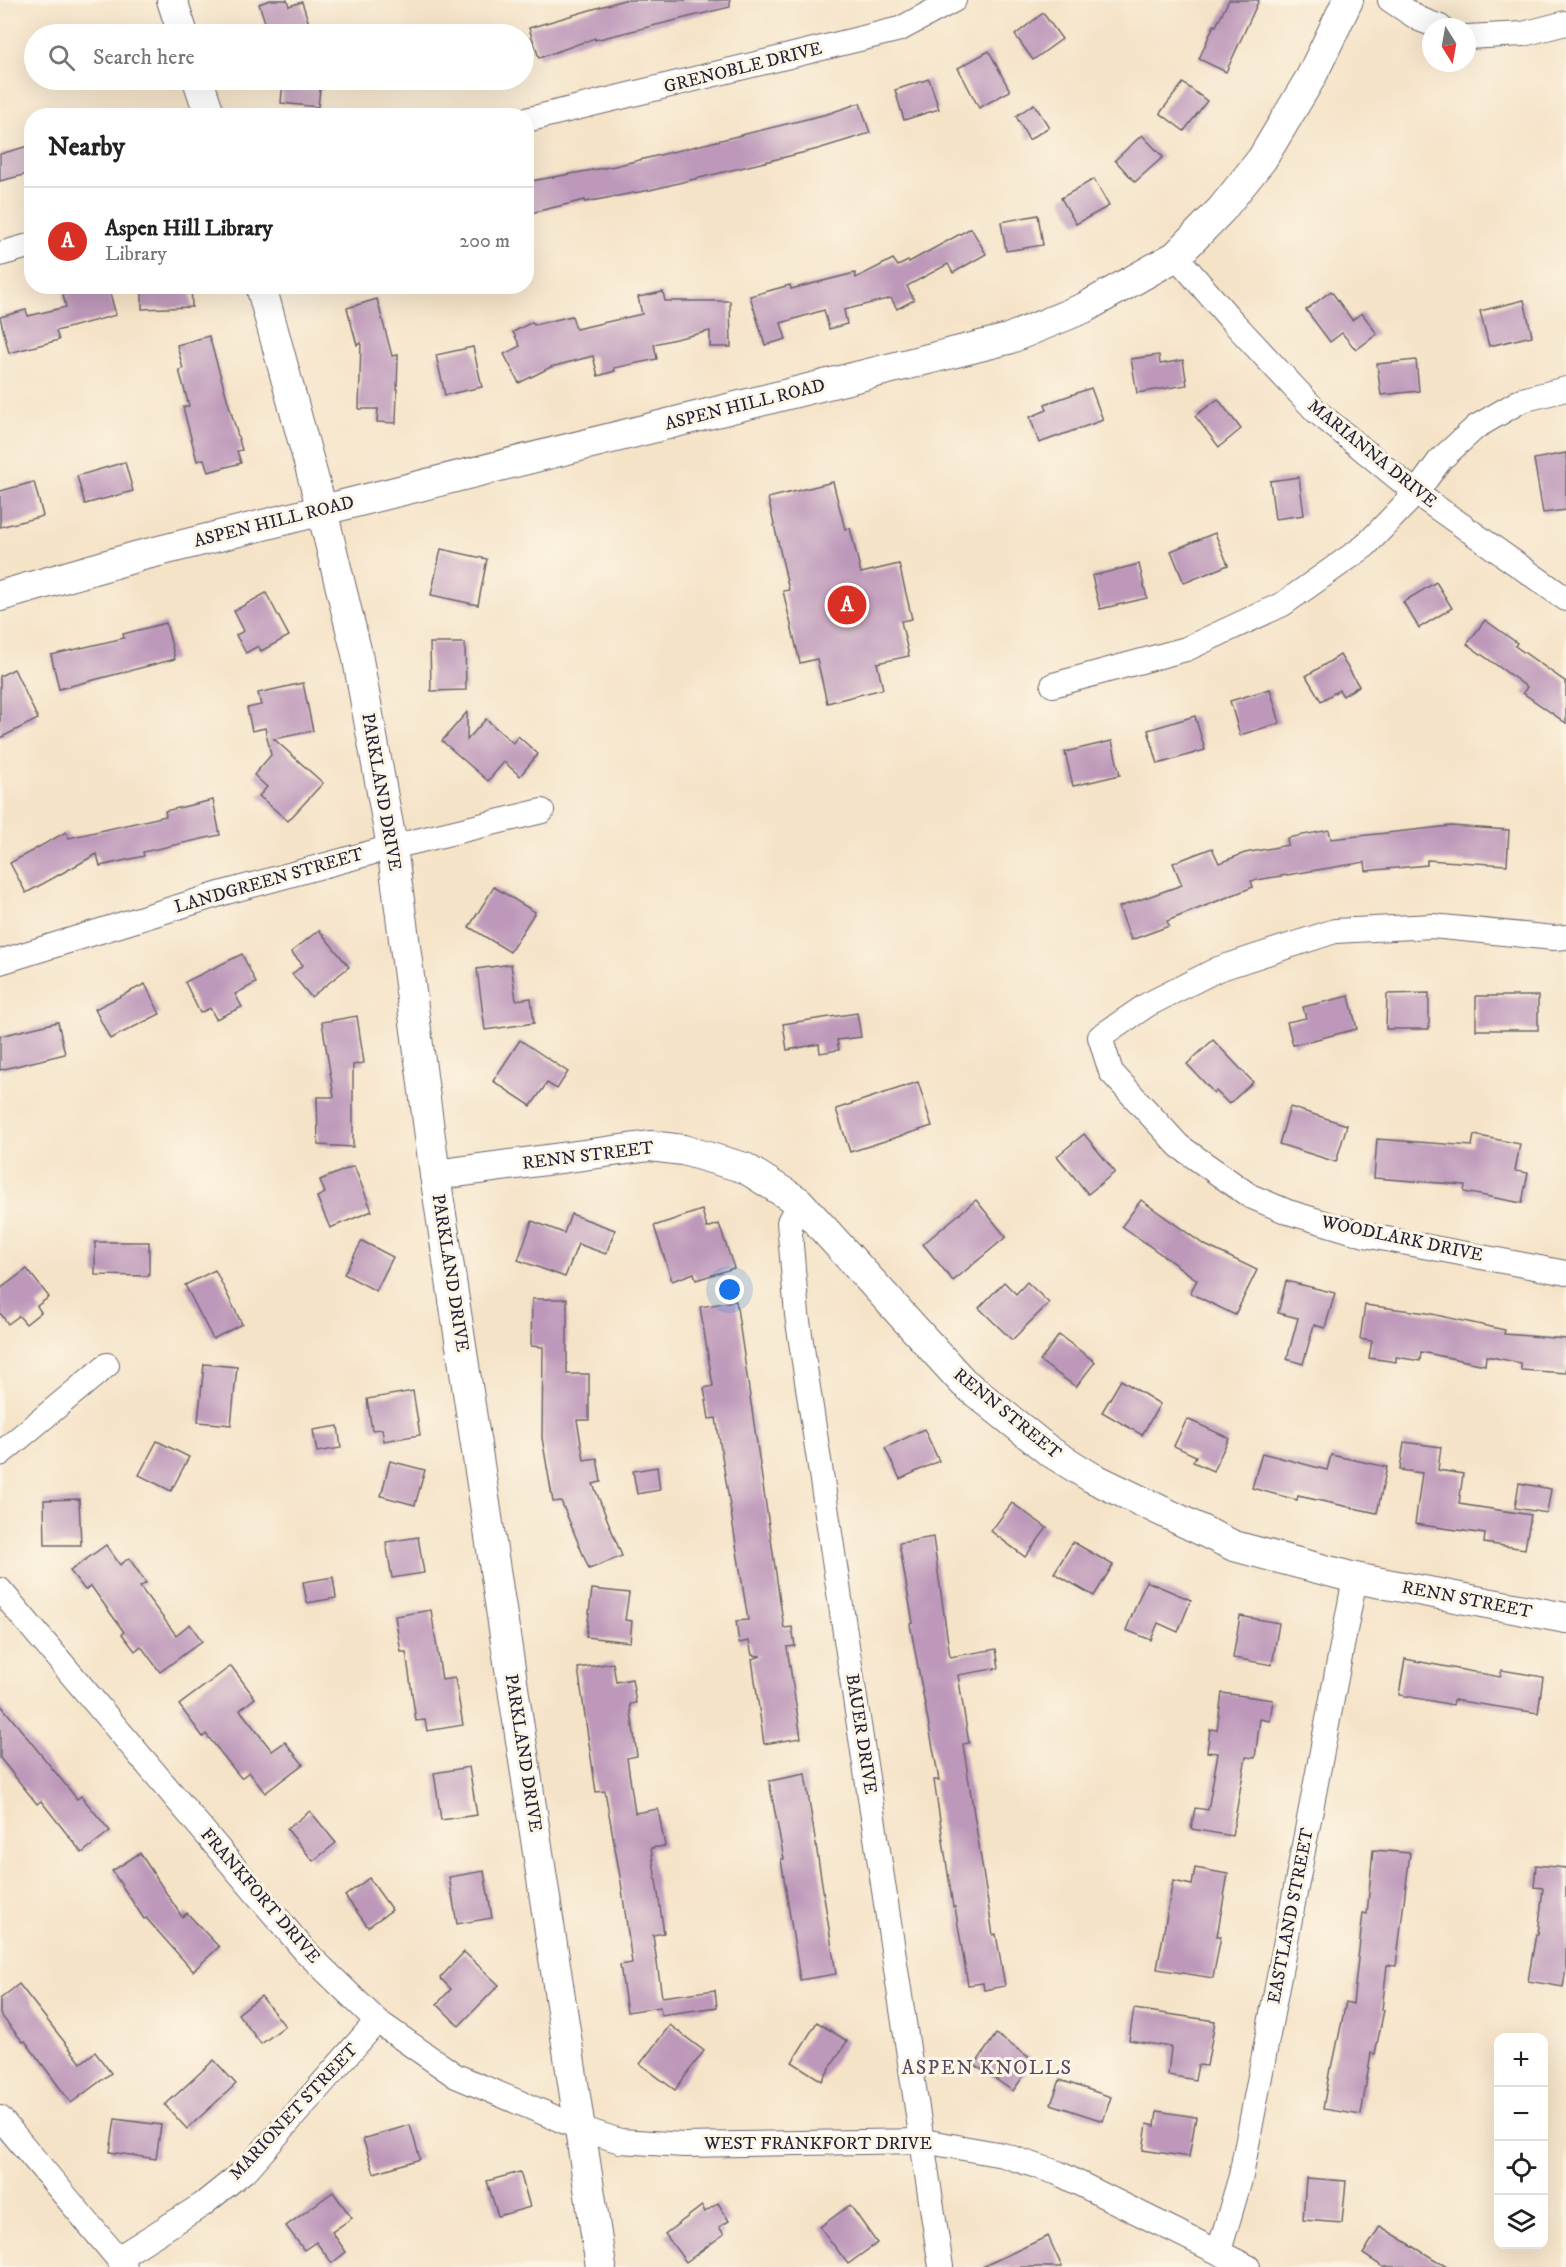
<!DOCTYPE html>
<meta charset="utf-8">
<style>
body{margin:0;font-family:"IM FELL DW Pica",serif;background:#f2f2f2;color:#222}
.controls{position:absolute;right:18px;bottom:18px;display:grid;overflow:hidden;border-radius:12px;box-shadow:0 6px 24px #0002}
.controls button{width:54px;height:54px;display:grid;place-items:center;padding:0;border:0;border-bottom:2px solid #e0e0e0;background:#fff;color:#222;font:30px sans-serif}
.compass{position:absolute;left:1422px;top:18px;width:54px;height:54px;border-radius:50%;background:#fff;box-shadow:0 6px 24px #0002;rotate:169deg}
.you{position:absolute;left:730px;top:1290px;width:21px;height:21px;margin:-15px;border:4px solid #fff;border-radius:50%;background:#1a73e8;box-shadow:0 0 0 9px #1a73e833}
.badge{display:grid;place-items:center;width:39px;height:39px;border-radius:50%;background:#d93025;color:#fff;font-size:20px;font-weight:700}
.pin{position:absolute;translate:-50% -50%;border:3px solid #fff;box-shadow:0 2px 6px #0006}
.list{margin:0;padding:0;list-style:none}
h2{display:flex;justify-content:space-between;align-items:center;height:78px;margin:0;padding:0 24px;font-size:26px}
h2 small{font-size:20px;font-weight:400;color:#767676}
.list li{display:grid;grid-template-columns:39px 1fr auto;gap:18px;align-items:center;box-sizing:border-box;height:108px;padding:0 24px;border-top:2px solid #e0e0e0}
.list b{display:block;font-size:22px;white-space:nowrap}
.list p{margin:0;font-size:20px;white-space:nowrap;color:#767676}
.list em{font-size:20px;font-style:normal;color:#767676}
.icon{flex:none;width:33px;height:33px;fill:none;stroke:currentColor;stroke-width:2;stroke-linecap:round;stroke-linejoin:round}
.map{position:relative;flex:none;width:1566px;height:2267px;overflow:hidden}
.search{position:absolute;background:#fff;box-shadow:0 6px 24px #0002;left:24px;top:24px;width:510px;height:66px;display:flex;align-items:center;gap:15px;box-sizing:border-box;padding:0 21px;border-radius:33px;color:#767676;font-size:22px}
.panel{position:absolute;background:#fff;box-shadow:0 6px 24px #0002;left:24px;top:108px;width:510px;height:186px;border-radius:24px}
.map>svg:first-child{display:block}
.building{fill:#bd98ba}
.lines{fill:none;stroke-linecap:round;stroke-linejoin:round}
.minor-casing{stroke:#6c666c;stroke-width:26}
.tertiary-casing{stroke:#6c666c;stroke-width:32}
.minor{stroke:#fff;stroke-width:24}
.tertiary{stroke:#fff;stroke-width:30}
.labels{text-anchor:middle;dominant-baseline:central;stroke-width:6;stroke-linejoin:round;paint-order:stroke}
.street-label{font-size:18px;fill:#22223b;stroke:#fcf5e5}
.neighbourhood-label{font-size:20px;letter-spacing:1.5px;fill:#584b67;stroke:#fcf5e5}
</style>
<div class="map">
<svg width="1566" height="2267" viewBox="0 0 1566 2267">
<rect width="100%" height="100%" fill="#fcf5e5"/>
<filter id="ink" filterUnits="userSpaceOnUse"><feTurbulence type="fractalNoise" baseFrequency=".0167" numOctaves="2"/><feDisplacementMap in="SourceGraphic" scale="12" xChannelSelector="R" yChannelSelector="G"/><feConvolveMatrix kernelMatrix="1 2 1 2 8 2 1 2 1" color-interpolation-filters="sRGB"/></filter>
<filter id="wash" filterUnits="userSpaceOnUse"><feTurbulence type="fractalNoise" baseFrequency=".008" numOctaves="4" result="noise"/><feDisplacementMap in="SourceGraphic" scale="24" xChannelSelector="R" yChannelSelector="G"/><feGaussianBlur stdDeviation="1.35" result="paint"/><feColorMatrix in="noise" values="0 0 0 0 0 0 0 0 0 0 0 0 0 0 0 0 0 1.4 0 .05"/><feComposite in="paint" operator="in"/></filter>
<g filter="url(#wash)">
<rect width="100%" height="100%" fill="#f5e3c8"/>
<g id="blocks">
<g class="building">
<path d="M270,0H287L289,6L302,2L310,27L286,34H269L259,4Z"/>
<path d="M624,0H730V7L595,40V38L539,58L529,28Z"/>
<path d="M1229,0H1259L1226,72L1199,59L1214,25L1216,26Z"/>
<path d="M1043,13L1062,39L1033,60L1015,35Z"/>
<path d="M989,51L1010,91L979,108L958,68Z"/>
<path d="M929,79L939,109L904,120L895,90Z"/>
<path d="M283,80H321L318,107L281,103Z"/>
<path d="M1183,83L1207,101L1184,131L1160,113Z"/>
<path d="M860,103L870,133L818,149L650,190L585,202V200L526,214V182L615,166L827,114Z"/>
<path d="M1034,104L1049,127L1029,140L1016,116Z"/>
<path d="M1142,135L1163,157L1135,182L1115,160Z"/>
<path d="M32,145V173L0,181V154Z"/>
<path d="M1094,179L1109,206L1076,224L1061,198Z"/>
<path d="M1038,215L1043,245L1006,251L1001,222Z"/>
<path d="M971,228L986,254L953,273L948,264L907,286L914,300L897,309L891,298L844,310L847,324L829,329L824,310L781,323L786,339L765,345L750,296L790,285L791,289L855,273L856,278L893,259L898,266L908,261L909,262Z"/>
<path d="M95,286H108L116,315L56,331L59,340L9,353L0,317L26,310L28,316L66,307L63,295Z"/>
<path d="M142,286H191L192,307L142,309Z"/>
<path d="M1331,291L1352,320L1362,313L1377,334L1356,350L1342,333L1330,342L1306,310Z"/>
<path d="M663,292L665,301H730L731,347H710V331L654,344L657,359L614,368L615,371L598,376L593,356L551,367L519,383L504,354L520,346L513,332L532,322L534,325L572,316L576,329L642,314L638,297Z"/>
<path d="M377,299L392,356L398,355L396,423L377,422L378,409H359L361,343L357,345L347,308Z"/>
<path d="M1524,300L1532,336L1489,346L1480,311Z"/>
<path d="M209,336L242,450L237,451L241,463L208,472L204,459L197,461L183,407L189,406L179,370L183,369L177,345Z"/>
<path d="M473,347L482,387L445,395L436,355Z"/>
<path d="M1159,355L1160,364L1183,360L1187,385L1137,393L1131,359Z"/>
<path d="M1416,360L1419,391L1381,395L1377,364Z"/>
<path d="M1091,388L1103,420L1039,443L1030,417L1047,410L1045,404Z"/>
<path d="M1218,399L1241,429L1219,447L1195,416Z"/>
<path d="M1566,453V510L1543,513L1534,459Z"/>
<path d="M125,462L133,491L85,504L77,476Z"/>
<path d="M1299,477L1304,515L1275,519L1270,481Z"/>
<path d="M34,482L43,516L0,527V491Z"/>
<path d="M833,482L845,529L850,528L861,573L899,564L912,619L901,621L909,656L877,663L883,689L827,703L817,659L800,663L783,591L789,590L768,498Z"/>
<path d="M1215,533L1228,565L1184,583L1171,551Z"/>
<path d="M441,549L487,559L478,605L431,595Z"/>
<path d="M1139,564L1147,598L1100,609L1092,576Z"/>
<path d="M1436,582L1452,608L1419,628L1403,602Z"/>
<path d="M266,593L289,636L261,651L258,646L246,653L236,635L244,631L234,611Z"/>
<path d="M1485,620L1517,643L1515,646L1566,682V723L1523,693L1527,687L1467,644Z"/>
<path d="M166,623L175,659L59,689L51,655L124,638L123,634Z"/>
<path d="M430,643H465L466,690L431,691Z"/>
<path d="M1340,655L1359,686L1343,696L1339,690L1321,701L1306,676Z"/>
<path d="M14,669L38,719L0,738V676Z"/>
<path d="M303,683L313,731L274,739L323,783L288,821L259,796L267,787L254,775L271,755L265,728L252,731L247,708L261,705L258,693Z"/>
<path d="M1270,689L1280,723L1240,735L1230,701Z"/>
<path d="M467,712V740L486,719L513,743L518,736L538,754L520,776L504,762L488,781L442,741Z"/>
<path d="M1195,716L1205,750L1158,764L1148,730Z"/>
<path d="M1112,741L1120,775L1073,786L1065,752Z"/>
<path d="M213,800L220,835L143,852L144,856L100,866L97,854L26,893L10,863L66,832L69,838L166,816L165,811Z"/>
<path d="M1451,826L1509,830L1507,865L1427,860V865L1366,871L1365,862L1251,881L1253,887L1167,921L1169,926L1131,940L1119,907L1182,885L1173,863L1212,848L1219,863L1245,853L1288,845L1287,838L1329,830L1331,839Z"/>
<path d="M494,887L535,912L510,952L469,927Z"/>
<path d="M319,930L349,967L311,997L292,974L303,965L291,952Z"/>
<path d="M242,954L256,983L235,994L242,1007L216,1019L210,1008L200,1013L185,982Z"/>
<path d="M511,964L516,1000L531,998L534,1023L485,1030L477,969Z"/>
<path d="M145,984L160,1014L110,1039L95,1009Z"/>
<path d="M1429,993V1029H1386L1387,994Z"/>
<path d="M1349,996L1357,1029L1293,1045L1287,1022L1306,1018L1303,1007Z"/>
<rect x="1476" y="996" width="62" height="34"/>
<path d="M857,1013L861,1037L837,1040L839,1050L820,1053L819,1044L787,1050L783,1024Z"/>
<path d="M357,1016L364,1063L353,1065V1147L318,1145L317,1097H334L322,1022Z"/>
<path d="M58,1022L65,1054L0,1070V1036Z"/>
<path d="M520,1040L568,1072L557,1089L547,1083L531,1106L493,1081Z"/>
<path d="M1213,1040L1253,1082L1229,1104L1216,1091L1214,1093L1187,1064Z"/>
<path d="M918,1082L932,1126L850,1152L836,1109Z"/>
<path d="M1290,1107L1347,1125L1336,1162L1279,1144Z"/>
<path d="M1084,1134L1115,1172L1088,1194L1057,1156Z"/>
<path d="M1474,1135L1520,1144L1515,1171L1528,1173L1522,1203L1464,1192L1465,1185L1374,1178L1377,1139L1472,1146Z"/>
<path d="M354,1166L372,1211L330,1228L317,1197L325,1193L320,1180Z"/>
<path d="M976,1200L1006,1237L953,1281L923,1244Z"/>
<path d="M1141,1200L1203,1244L1257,1270L1235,1315L1190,1293L1197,1280L1122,1226Z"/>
<path d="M702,1210L707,1228L719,1224L734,1268L696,1280L694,1273L672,1281L654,1226Z"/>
<path d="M571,1214L615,1230L606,1254L578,1244L565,1277L518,1260L532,1221L564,1233Z"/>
<path d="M362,1241L393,1257L376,1291L344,1274Z"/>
<path d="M95,1242H149V1276L95,1275Z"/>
<path d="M27,1269L49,1297L37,1306L41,1312L26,1324L19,1316L8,1324L0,1313V1289Z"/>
<path d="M215,1270L242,1324L213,1339L185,1285Z"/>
<path d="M1286,1281L1335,1293L1325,1328L1314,1325L1303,1364L1287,1359L1298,1318L1278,1313Z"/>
<path d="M1004,1282L1016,1294L1027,1282L1049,1303L1012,1340L979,1308Z"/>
<path d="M532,1299H567V1374H589V1420H577L584,1460L597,1458L601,1482L593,1484L622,1556L589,1569L561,1501L553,1502L542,1438L543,1347L531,1346Z"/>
<path d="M736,1301L784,1628L792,1627L795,1646L787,1647L801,1738L764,1744L752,1659L761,1656L752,1655L749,1641L739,1643L736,1621L748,1620L716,1418L709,1419L704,1388L713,1386L700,1307Z"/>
<path d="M1365,1305L1427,1313L1505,1330L1504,1334L1566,1339V1373L1521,1370V1363L1486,1356L1485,1365L1421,1352L1420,1361L1396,1357V1362L1369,1358L1372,1341L1360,1339Z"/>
<path d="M1059,1335L1095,1362L1076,1387L1040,1361Z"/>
<path d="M204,1364L237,1367L231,1425L198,1422Z"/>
<path d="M1121,1380L1160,1404L1142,1435L1102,1412Z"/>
<path d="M413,1391L420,1435L384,1441L382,1429L372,1430L367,1399Z"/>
<path d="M1187,1419L1229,1438L1213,1471L1193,1462L1196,1456L1174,1446Z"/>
<path d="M338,1426L341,1448L317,1452L313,1430Z"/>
<path d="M924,1429L939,1461L900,1479L885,1448Z"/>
<path d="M157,1441L189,1457L171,1491L139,1475Z"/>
<path d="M1404,1442L1441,1447L1438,1470L1463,1474L1459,1504L1531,1515L1525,1549L1484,1543L1485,1534L1415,1524L1422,1473L1400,1470Z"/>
<path d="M1262,1453L1327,1470L1331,1455L1387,1467L1377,1513L1298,1496L1297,1500L1252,1488Z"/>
<path d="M390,1461L425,1470L415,1505L381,1496Z"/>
<path d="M657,1467L660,1490L637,1494L633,1471Z"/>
<path d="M1519,1483L1551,1489L1547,1513L1515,1508Z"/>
<path d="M79,1499L81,1545H45L44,1500Z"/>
<path d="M1012,1503L1047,1528L1025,1557L991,1531Z"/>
<path d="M418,1537L424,1573L392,1578L386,1542Z"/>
<path d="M933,1537L950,1657L996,1649L999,1668L958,1675L969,1743L963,1744L993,1935L996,1934L1005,1986L984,1990L983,1983L968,1985L955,1907H953L934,1780H939L910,1624L913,1623L899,1543Z"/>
<path d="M1073,1542L1113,1565L1094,1596L1054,1573Z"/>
<path d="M106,1545L120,1565L129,1558L146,1583L140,1587L176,1635L190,1624L202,1641L160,1672L141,1646L135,1651L122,1634L124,1632L91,1586L85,1590L70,1571Z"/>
<path d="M333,1577L336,1598L307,1603L303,1582Z"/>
<path d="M1146,1581L1191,1600L1178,1632L1158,1623L1151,1640L1126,1630Z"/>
<path d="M592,1589L629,1593L625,1620L632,1621L630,1642L586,1637Z"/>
<path d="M431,1610L442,1680L455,1678L463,1725L427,1731L425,1720L416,1721L406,1652H401L395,1616Z"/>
<path d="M1240,1616L1279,1623L1272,1665L1233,1658Z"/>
<path d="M1405,1659L1500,1677L1502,1670L1543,1677L1538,1713L1454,1700L1453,1705L1399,1695Z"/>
<path d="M613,1663L616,1682L632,1679L636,1703L630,1704L637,1756L627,1758L635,1813L658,1809L665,1846L651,1848L664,1933L653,1935L662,1997L715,1990L717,2007L661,2015L660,2007L627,2012L620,1965L632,1963L621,1882L605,1791L596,1792L578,1668Z"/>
<path d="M231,1666L255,1698L240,1710L272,1751L285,1742L303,1764L265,1793L249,1772L241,1778L206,1734L203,1737L179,1705Z"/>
<path d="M1222,1693L1273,1700L1270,1721L1260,1719L1255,1758L1246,1757L1232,1836L1191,1829L1195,1808L1208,1810L1218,1753L1207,1752L1210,1729L1217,1730Z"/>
<path d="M0,1704L77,1799L81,1796L110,1831L82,1853L41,1801L37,1804L0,1758Z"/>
<path d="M469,1767L477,1815L441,1820L434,1773Z"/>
<path d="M805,1774L836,1974L800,1980L781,1859H784L769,1781Z"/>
<path d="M310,1811L336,1843L313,1861L287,1829Z"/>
<path d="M1373,1850L1410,1853L1396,1966L1387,1965L1382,2010H1384L1375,2054L1371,2053L1361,2115L1323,2109L1330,2068H1332L1346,2002L1353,2004L1363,1913L1367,1914Z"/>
<path d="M140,1853L182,1917L187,1913L219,1947L193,1971L146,1918L144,1919L112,1871Z"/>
<path d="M1536,1865L1566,1868V1969L1563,1987L1528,1981L1536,1934H1538L1543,1888L1534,1887Z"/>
<path d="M1195,1868L1228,1874L1217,1936H1221L1213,1978L1157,1969L1173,1881L1192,1885Z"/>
<path d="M484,1871L492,1918L457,1924L449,1877Z"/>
<path d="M369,1878L392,1910L368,1927L345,1896Z"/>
<path d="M464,1952L499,1985L459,2026L437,2004L451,1989L440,1978Z"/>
<path d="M19,1984L81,2063L95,2052L111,2073L71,2103L25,2041L23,2042L0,2014V1999Z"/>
<path d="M261,1996L285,2026L261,2044L238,2014Z"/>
<path d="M1134,2009L1215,2021L1207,2066L1198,2065L1195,2080L1168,2075L1171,2047L1129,2040Z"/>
<path d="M817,2022L847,2041L822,2081L792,2062Z"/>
<path d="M670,2025L704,2051L675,2090L640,2064Z"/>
<path d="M996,2034L1034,2061L1013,2091L975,2065Z"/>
<path d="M214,2060L236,2084L187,2129L165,2105Z"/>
<path d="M1060,2080L1111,2097L1103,2121L1051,2104Z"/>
<path d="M1157,2111L1196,2117L1189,2157L1143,2150L1147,2124L1155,2126Z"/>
<path d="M115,2119L161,2125L156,2159L110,2152Z"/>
<path d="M410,2125L420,2159L374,2173L363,2139Z"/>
<path d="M520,2172L530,2207L498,2216L487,2181Z"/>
<path d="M1306,2178L1346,2181L1342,2223L1303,2220Z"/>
<path d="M333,2192L352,2218L332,2232L346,2252L332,2263L316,2242L304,2250L286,2226Z"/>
<path d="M718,2203L729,2221L719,2227L724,2234L686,2262L665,2234L702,2206L705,2212Z"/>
<path d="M850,2205L877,2243L848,2264L820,2227Z"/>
<path d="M1380,2226L1447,2267H1383L1363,2254Z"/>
<path d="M1048,2236L1062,2267H982Z"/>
</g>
</g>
</g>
<g filter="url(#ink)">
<use href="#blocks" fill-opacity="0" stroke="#6c666c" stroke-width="1.5"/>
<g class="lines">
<g class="minor-casing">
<g id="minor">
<path d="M1390,0L1419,19L1440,27"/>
<path d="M1467,37L1523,34L1566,23"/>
<path d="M526,120L900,29L954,0"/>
<path d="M0,254L32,245"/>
<path d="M1176,256L1232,321L1316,411L1416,493L1566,599"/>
<path d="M1053,685L1186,649L1283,604L1365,546L1416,493L1440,460L1476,427L1522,400L1566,389"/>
<path d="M1566,937L1554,938L1432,926L1335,931L1218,969L1147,1005L1100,1037L1111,1072L1179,1146L1250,1196L1288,1212L1365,1235L1566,1273"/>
<path d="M0,962L223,893L392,847L542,811"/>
<path d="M799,1202L789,1222L797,1315L941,2267"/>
<path d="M0,1454L107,1365"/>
<path d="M0,1590L305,1951L377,2021L456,2076L580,2128L620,2141L684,2145L923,2141L1003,2155L1058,2173L1248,2267"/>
<path d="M0,2118L125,2267"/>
<path d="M1219,2251L1241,2176L1355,1578"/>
<path d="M118,2258L202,2205L248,2168L377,2021"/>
</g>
</g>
<g class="tertiary-casing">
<g id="tertiary">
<path d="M172,0L183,34"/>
<path d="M198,80L210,116"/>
<path d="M261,286L322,510L357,654L392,847L435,1175L601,2267"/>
<path d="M0,596L139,556L1008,339L1084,308L1176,256L1221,210L1262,159L1311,77L1348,0"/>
<path d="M435,1175L650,1146L683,1150L745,1168L799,1202L963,1382L1049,1451L1091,1477L1234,1546L1355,1578L1566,1618"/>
</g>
</g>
<use href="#minor" class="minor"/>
<use href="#tertiary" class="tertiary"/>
</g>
</g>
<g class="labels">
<g class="street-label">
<text transform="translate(743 68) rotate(-14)">GRENOBLE DRIVE</text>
<text transform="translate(745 405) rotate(-14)">ASPEN HILL ROAD</text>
<text transform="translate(1372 454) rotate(39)">MARIANNA DRIVE</text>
<text transform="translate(274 522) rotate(-14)">ASPEN HILL ROAD</text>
<text transform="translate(381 792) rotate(80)">PARKLAND DRIVE</text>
<text transform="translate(269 881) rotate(-16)">LANDGREEN STREET</text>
<text transform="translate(588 1156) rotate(-7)">RENN STREET</text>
<text transform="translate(1402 1239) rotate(12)">WOODLARK DRIVE</text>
<text transform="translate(450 1273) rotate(81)">PARKLAND DRIVE</text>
<text transform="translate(1007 1414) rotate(39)">RENN STREET</text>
<text transform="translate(1467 1600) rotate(11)">RENN STREET</text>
<text transform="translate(861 1734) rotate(81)">BAUER DRIVE</text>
<text transform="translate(523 1753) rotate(81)">PARKLAND DRIVE</text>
<text transform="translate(260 1896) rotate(49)">FRANKFORT DRIVE</text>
<text transform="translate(1291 1916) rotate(-79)">EASTLAND STREET</text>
<text transform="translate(294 2112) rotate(-47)">MARIONET STREET</text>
<text x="818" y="2144">WEST FRANKFORT DRIVE</text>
</g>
<g class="neighbourhood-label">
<text x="987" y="2068">ASPEN KNOLLS</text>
</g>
</g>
</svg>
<div class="controls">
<button>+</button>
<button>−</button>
<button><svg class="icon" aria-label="locate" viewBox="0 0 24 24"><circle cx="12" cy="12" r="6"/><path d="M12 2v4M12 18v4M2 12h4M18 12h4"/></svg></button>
<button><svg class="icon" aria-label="layers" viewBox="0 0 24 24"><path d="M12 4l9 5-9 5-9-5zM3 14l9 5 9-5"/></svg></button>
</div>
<svg class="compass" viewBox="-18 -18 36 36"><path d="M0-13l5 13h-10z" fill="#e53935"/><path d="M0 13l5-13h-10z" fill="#767676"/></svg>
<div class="you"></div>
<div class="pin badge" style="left:847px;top:605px">A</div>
<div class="search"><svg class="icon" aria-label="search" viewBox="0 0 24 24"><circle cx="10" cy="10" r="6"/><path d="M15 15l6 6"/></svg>Search here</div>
<section class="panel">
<h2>Nearby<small></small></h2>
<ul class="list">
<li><span class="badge">A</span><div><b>Aspen Hill Library</b><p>Library</p></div><em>200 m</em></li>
</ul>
</section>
</div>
